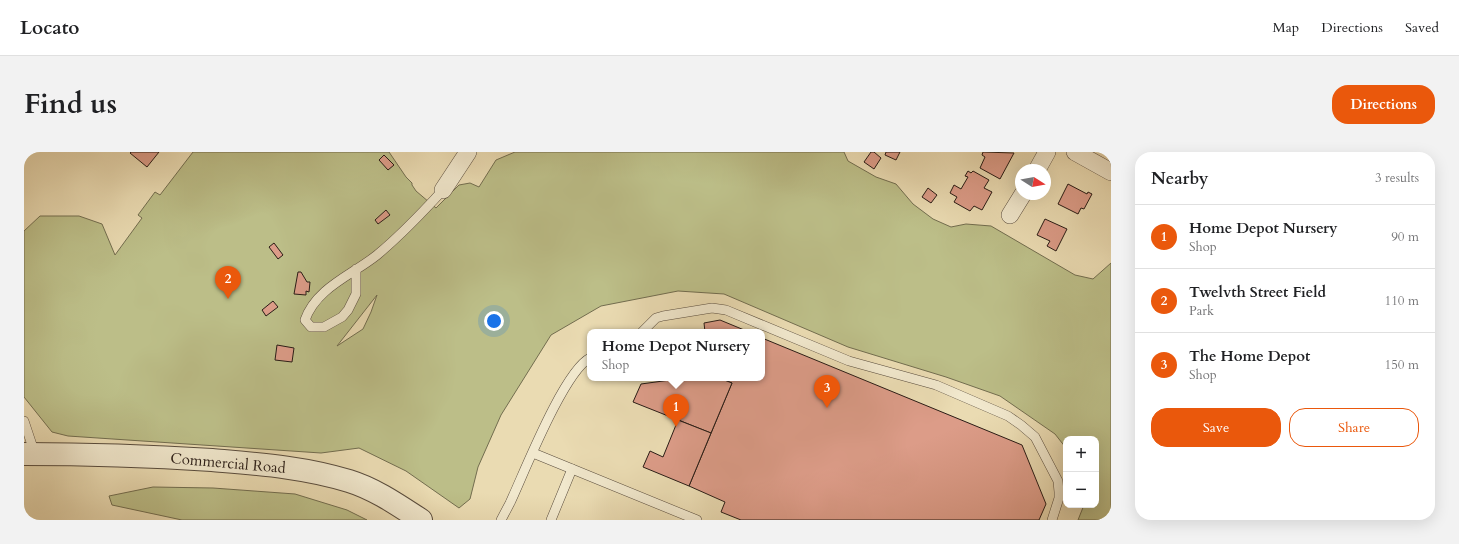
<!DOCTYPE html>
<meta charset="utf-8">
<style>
body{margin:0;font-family:Cardo,serif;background:#f2f2f2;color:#202124}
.controls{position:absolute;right:12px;bottom:12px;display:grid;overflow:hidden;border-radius:8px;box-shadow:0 4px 16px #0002}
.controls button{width:36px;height:36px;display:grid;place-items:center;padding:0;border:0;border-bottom:1px solid #e0e0e0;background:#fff;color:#202124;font:20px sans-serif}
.compass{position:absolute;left:991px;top:12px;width:36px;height:36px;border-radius:50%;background:#fff;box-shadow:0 4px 16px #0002;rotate:101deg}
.you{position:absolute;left:470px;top:169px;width:14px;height:14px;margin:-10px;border:3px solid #fff;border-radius:50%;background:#1a73e8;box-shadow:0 0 0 6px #1a73e833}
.badge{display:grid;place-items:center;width:26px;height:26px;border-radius:50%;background:#ea580c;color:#fff;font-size:13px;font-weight:700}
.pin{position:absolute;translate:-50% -33px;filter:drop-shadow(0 1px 2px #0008)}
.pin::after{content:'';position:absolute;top:21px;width:14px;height:12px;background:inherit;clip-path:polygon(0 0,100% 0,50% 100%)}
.popup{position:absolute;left:563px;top:177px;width:178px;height:52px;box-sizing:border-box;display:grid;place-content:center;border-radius:8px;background:#fff;filter:drop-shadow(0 1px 3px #0005);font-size:13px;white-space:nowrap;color:#757577}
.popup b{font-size:15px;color:#202124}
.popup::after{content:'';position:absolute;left:50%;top:100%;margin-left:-8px;border:8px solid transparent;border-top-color:#fff}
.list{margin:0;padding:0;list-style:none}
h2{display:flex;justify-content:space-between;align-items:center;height:52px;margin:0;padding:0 16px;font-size:17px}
h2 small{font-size:13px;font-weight:400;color:#757577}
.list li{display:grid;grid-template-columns:26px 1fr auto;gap:12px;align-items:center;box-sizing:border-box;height:64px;padding:0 16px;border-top:1px solid #e0e0e0}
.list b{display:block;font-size:15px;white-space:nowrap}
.list p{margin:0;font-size:13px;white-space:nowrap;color:#757577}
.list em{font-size:13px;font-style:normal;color:#757577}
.actions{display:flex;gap:8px;padding:12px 16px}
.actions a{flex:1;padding:9px 0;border:1px solid #ea580c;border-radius:16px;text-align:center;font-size:14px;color:#ea580c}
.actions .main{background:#ea580c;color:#fff}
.map{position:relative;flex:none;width:1087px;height:368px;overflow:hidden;border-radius:16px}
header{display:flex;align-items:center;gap:24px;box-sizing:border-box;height:56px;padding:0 20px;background:#fff;border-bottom:1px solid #e0e0e0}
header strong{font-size:19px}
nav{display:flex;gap:22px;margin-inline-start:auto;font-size:14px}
.intro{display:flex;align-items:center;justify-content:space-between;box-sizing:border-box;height:96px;padding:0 24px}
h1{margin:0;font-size:28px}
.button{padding:10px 18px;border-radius:16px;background:#ea580c;color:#fff;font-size:14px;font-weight:700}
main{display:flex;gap:24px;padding:0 24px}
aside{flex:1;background:#fff;border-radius:16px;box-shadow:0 4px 16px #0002}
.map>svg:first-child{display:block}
.green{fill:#bcbe88;stroke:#726d4f;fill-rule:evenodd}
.building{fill:#dc9c88;stroke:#291c16}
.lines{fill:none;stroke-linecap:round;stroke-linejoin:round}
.service-casing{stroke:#594c3d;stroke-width:10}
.minor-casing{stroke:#594c3d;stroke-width:18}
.tertiary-casing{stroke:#594c3d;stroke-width:24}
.service{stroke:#f1e8cd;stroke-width:9}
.minor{stroke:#f1e8cd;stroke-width:17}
.tertiary{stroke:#f1e8cd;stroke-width:22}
.labels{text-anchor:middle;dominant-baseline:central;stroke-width:3.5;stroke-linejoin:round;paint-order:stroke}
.street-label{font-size:15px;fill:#291c16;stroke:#f1e8cd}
</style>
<header>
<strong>Locato</strong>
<nav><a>Map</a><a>Directions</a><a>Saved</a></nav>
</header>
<div class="intro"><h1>Find us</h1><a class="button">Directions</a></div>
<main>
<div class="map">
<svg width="1087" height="368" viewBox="0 0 1087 368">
<rect width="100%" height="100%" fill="#eadbb2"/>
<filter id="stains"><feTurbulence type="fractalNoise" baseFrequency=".005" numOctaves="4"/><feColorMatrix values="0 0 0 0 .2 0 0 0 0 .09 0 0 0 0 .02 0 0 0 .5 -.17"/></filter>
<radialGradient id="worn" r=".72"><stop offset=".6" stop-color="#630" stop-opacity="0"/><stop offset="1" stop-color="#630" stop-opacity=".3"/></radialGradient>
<g class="green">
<path d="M169,0H365L382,25L388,31V33L392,39L412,56L435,33L446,31L455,35L472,8L491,0H820L824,9L852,25L872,32L889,52L909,67L927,75L942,72L967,74L1051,123L1069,127L1087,111V368H1054L1060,353H1072V287H1042V296L1031,282L976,244L922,225L824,195L700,142L654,139L577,154L527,183L477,263L454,315L446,347L435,356L382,319L335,296L297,301L44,284L28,280L0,245V79L16,64H55L78,72L91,103L118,66L114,63L131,40L136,43ZM353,143L347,160L339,177L313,194Z"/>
<path d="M129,335L189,336L271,342L323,358L343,368H158L88,353L85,344Z"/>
</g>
<g class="building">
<path d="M107,0H135L123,15L106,1Z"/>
<path d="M847,0H850L857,6L850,17L840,10Z"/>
<path d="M862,0H876L872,8L861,3Z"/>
<path d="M959,0L990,1L976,27L956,16L961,5L958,3Z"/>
<path d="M360,3L370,13L364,18L355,8Z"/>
<path d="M944,19L947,21L949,19L965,28L960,36L968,40L958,58L950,54L946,59L930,50L933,45L926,41L930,33L937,37L944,25L941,24Z"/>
<path d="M1044,32L1063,42L1064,40L1068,42L1060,57L1057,56L1054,62L1034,52Z"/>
<path d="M904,36L913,43L907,51L898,45Z"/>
<path d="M362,58L366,63L354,72L351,68Z"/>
<path d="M1021,67L1043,77L1032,99L1023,94L1026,89L1013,83Z"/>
<path d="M250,91L259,103L254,107L245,95Z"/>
<path d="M274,120H277L283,130H286L285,140L282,139V143L270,142Z"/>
<path d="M249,149L254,155L242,164L238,158Z"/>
<path d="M696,168L725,180H681L680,171Z"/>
<path d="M738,186L998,293L1022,352L1015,368H717L697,360L701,350L665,334L708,231L695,226H738Z"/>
<path d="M253,193L270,196L268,210L251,208Z"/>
<path d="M661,226H695L708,231L687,281L609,250L617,232Z"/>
<path d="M654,268L687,281L665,334L619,315L626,299L639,305Z"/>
</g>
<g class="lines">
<g class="service-casing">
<g id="service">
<path d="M332,117V142L324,158L318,165L300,175H287L281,168C292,136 328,123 353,103C377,83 398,61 419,38"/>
<path d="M618,180L632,166L639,164L688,156L702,158L825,209L912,233L984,264L997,273L1011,285L1034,329L1035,340V346L1028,368"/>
<path d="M0,269L11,302"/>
<path d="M509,301L673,368"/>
<path d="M477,368L486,351C500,321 540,219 566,206"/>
<path d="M527,368L548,317"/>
</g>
</g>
<g class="minor-casing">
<g id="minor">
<path d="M1051,0L1087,20"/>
<path d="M1013,18L1023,0"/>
<path d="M419,38L444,0"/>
<path d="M986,63L999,42"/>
</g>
</g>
<g class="tertiary-casing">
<path id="tertiary" d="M0,302C63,302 125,304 188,308C234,312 280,315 325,329C351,337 374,353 397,368"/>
</g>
<use href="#service" class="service"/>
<use href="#minor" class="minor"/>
<use href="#tertiary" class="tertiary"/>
</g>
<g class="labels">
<g class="street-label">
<text transform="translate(204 311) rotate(5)">Commercial Road</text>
</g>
</g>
<rect width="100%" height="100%" filter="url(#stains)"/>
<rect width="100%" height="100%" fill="url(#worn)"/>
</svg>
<div class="controls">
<button>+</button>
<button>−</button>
</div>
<svg class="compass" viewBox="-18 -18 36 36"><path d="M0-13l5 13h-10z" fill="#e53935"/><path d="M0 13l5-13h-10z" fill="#757577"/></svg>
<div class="you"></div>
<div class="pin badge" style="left:652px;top:275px">1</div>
<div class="popup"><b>Home Depot Nursery</b>Shop</div>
<div class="pin badge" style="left:204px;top:147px">2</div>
<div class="pin badge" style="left:803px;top:256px">3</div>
</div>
<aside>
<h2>Nearby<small>3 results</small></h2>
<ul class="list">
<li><span class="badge">1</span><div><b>Home Depot Nursery</b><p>Shop</p></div><em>90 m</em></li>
<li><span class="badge">2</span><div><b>Twelvth Street Field</b><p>Park</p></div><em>110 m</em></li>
<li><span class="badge">3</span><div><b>The Home Depot</b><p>Shop</p></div><em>150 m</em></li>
</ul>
<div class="actions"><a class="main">Save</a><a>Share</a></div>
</aside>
</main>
